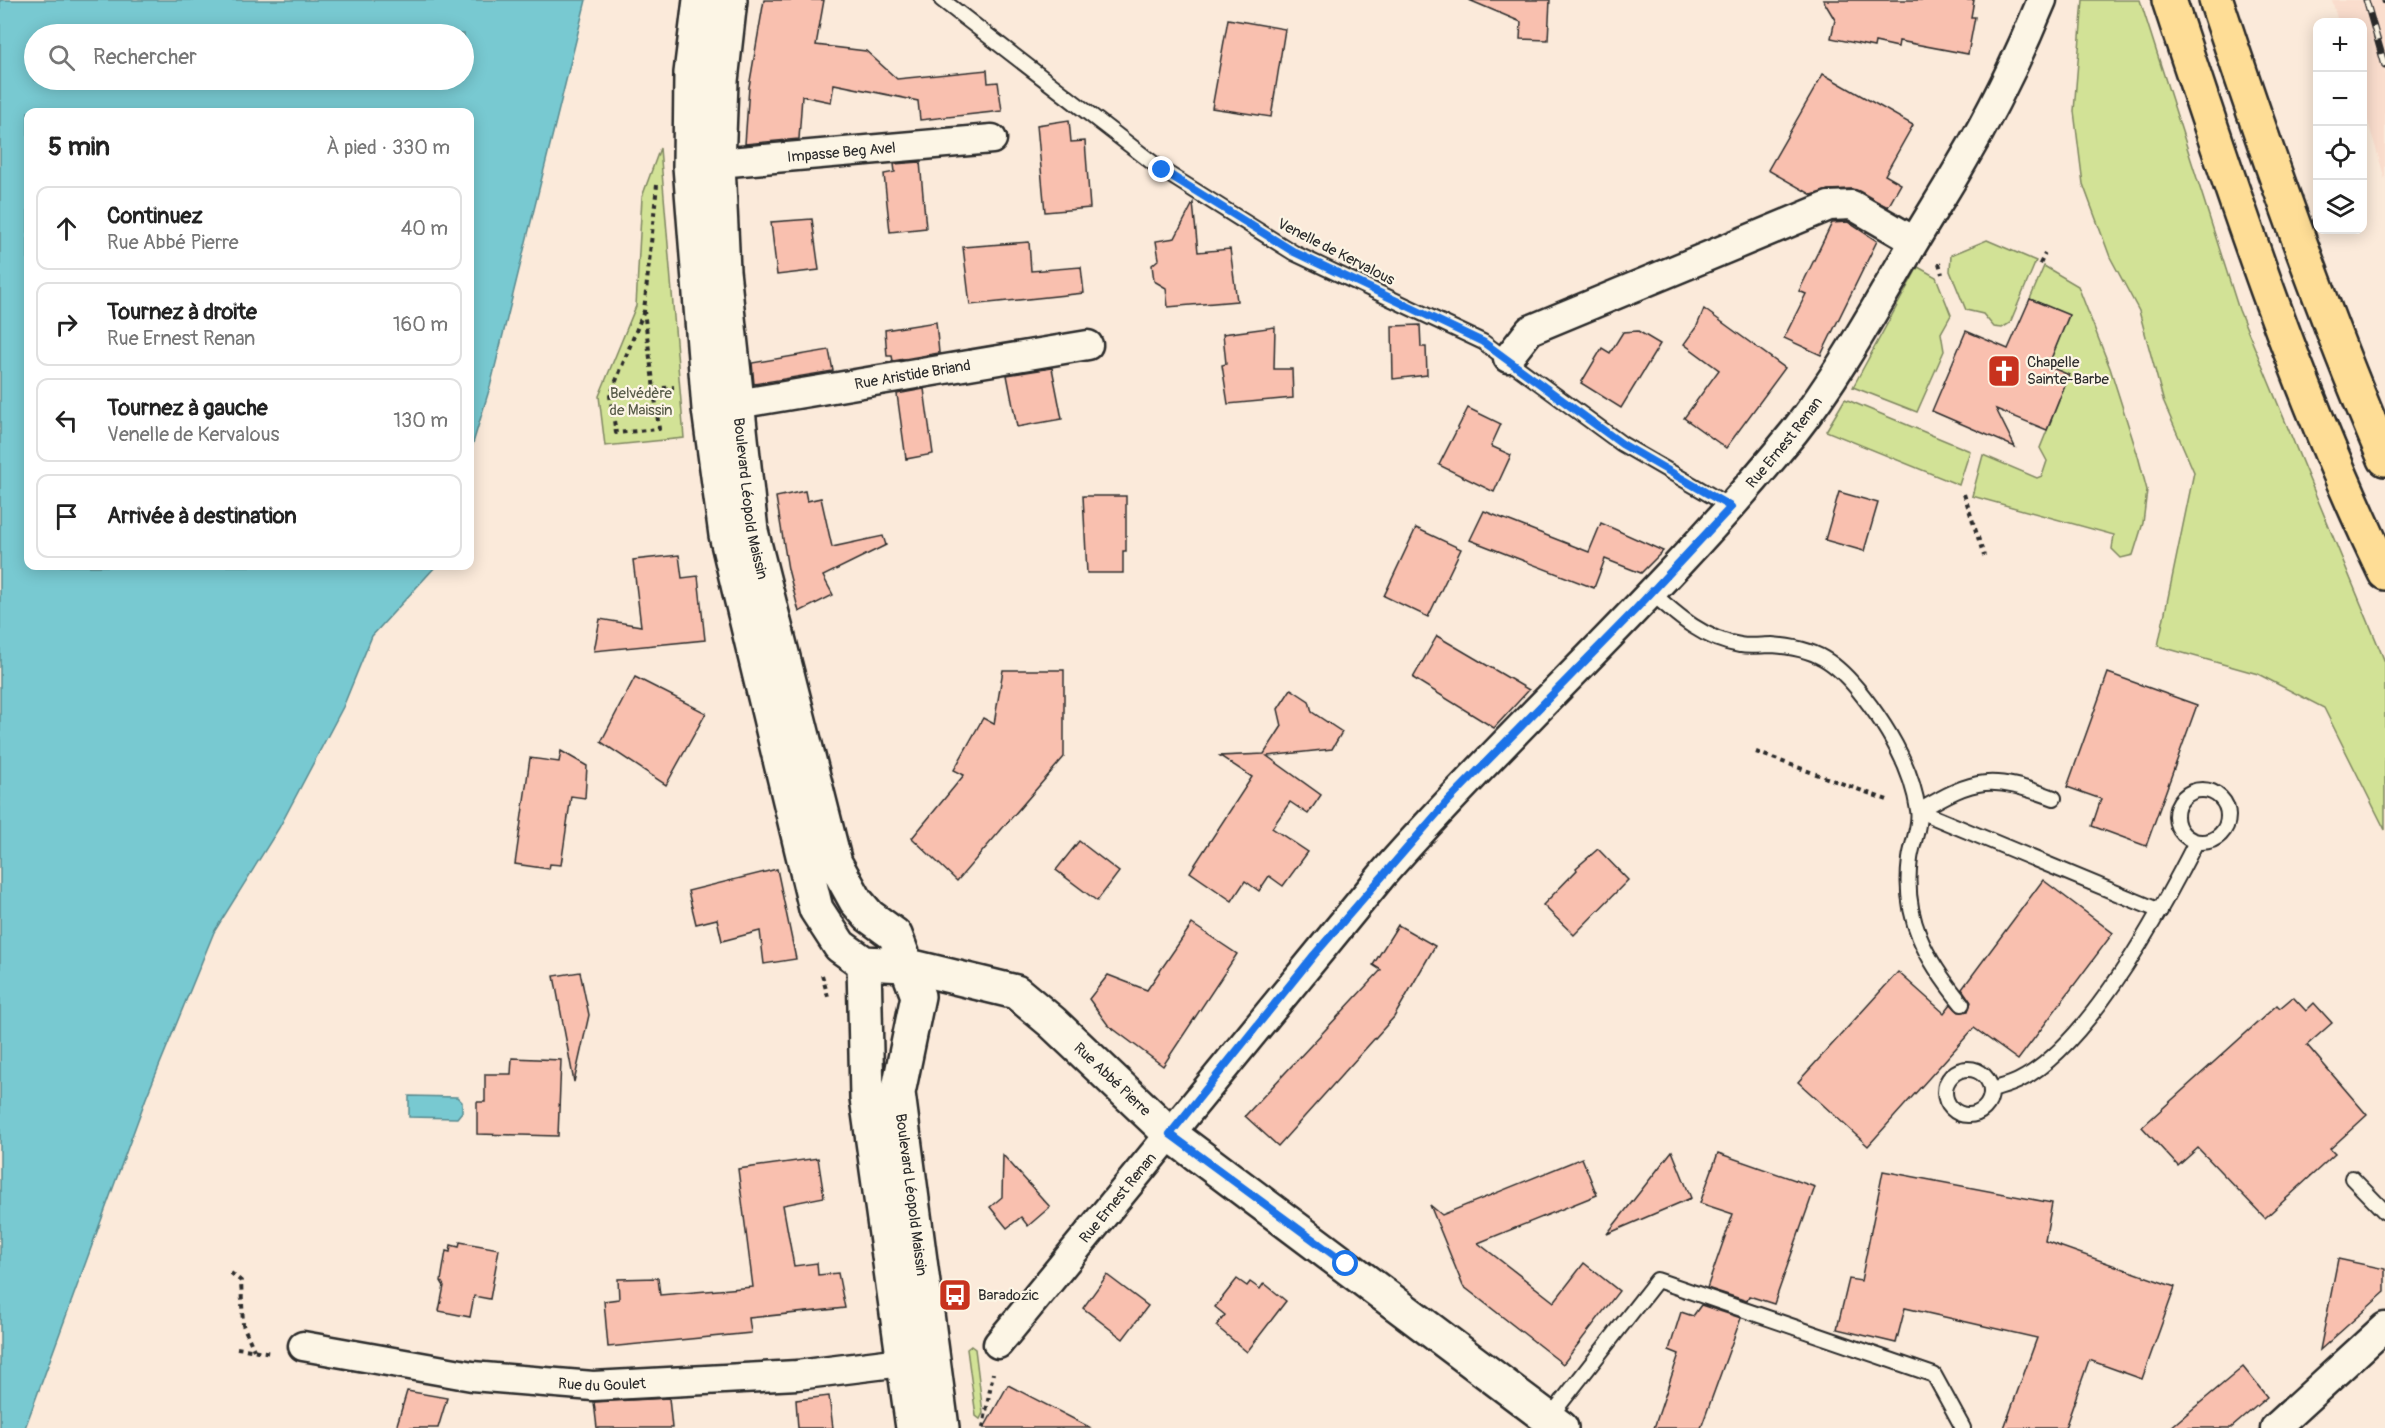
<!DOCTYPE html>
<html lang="fr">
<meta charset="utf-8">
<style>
body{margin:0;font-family:Pangolin,sans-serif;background:#f6f6f6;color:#222}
.controls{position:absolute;right:18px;top:18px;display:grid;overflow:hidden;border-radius:12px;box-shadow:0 3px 15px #0003}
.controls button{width:54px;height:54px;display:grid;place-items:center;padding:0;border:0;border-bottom:2px solid #e0e0e0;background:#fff;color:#222;font:30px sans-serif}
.stop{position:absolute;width:18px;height:18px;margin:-14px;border:4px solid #1a73e8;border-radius:50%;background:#fff}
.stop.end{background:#1a73e8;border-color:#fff;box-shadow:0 2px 6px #0008}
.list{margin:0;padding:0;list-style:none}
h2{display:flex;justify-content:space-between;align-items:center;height:78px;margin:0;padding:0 24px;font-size:26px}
h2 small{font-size:20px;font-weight:400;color:#767676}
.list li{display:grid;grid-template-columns:39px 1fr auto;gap:18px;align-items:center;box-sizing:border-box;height:84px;margin:0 12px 12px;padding:0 12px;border:2px solid #e0e0e0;border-radius:12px}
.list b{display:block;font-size:22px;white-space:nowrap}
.list p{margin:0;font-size:20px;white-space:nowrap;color:#767676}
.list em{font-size:20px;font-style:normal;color:#767676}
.icon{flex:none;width:33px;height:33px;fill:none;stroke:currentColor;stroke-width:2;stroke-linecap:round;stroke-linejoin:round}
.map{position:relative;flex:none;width:2385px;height:1428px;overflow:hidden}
.search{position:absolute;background:#fff;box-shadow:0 3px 15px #0003;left:24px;top:24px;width:450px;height:66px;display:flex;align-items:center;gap:15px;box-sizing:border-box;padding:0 21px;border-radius:33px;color:#767676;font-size:22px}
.panel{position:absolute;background:#fff;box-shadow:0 3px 15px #0003;left:24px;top:108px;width:450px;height:462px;border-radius:12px}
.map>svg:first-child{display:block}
.built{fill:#faddcd}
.green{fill:#d2e296;stroke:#7e8660;stroke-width:1.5}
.water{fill:#78c9d1;stroke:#598a8f;stroke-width:1.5;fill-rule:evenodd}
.building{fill:#f9c0af;stroke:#2b2b2b;stroke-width:1.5}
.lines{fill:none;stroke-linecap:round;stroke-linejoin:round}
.service-casing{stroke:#2b2b2b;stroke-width:18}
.minor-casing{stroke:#2b2b2b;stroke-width:33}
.tertiary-casing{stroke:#2b2b2b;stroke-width:38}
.trunk-casing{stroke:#2b2b2b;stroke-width:38}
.path{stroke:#2b2b2b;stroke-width:4;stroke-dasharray:4.5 4.5;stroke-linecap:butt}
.service{stroke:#fcf5e5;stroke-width:14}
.minor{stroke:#fcf5e5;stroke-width:28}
.tertiary{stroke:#fcf5e5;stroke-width:33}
.trunk{stroke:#fedd96;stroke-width:33}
.rail-casing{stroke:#2b2b2b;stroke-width:7}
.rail{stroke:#fcf5e5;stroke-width:4.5;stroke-dasharray:14;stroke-linecap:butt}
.route{stroke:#1a73e8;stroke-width:8}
.labels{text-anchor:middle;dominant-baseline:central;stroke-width:4.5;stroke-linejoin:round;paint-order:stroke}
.street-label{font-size:15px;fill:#2b2b2b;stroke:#fcf5e5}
.poi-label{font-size:15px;fill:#2b2b2b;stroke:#fcf5e5;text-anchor:start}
.park-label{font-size:15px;fill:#555946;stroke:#fcf5e5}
</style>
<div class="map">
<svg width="2385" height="1428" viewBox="0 0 2385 1428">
<rect width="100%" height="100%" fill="#fbeada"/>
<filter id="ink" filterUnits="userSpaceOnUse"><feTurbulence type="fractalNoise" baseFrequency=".0167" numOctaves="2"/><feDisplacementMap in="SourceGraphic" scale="12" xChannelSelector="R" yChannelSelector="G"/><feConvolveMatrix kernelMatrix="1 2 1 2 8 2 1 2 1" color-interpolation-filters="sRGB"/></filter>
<g filter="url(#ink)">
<path class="built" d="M2332,0H2385V179L2363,105L2362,22H2338Z"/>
<g class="green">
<path d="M2083,0H2140L2239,310L2385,662V830L2324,708L2258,674L2158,646L2194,472L2164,403L2139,311L2110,257L2083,184L2074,111Z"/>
<path d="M660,148L684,438L605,446L599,396L636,306L642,197Z"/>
<path d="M1987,240L2036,261L2010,323L2002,328L1994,327L1983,314L1966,310L1950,271L1951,255Z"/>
<path d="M2044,266L2078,286L2110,368L2138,456L2147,490L2143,523L2133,555L2121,558L2112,549L2114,535L1972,496L1983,455L2037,478L2042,476L2047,461L2040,448L2069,376L2048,366L2069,316L2030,299Z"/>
<path d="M1918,267L1936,277L1951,315L1941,333L1944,351L1917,412L1853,387Z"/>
<path d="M1845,399L1970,451L1959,485L1826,431Z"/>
<path d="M971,1346L975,1349L983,1413L980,1419L976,1416L967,1349Z"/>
</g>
<g class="water">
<path d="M0,0H586L490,387L470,453V112H28V566H436L372,636L343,707L279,828L214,932L146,1098L25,1428H0ZM34,34H464V80H34Z"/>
<path d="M409,1096L457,1097L462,1102V1112L457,1118L409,1117Z"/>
</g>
<g class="building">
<path d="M764,0H824L816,45L866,51L897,79L987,70L988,83L998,82L1002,111L920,120L918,101L834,84L831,102L802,96L799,139L745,144L749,87Z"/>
<path d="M1469,0H1550L1548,40L1520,39L1521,22Z"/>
<path d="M1823,0H1974L1971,17H1975L1968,54L1899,41L1898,47L1875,42L1874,47L1831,38L1835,20Z"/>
<path d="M1228,19L1285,29L1271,117L1212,108Z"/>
<path d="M1823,74L1913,125L1885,175L1901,184L1888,207L1852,189L1828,190L1812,195L1768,170Z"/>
<path d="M1069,120L1071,142L1085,141L1090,208L1045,212L1037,125Z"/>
<path d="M920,162L926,228L890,232L884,174L895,172L894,164Z"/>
<path d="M1193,203L1198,252L1230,249L1237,301L1168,307L1166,288L1154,281L1152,265L1159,259L1156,241L1175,238Z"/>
<path d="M812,219L819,270L777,275L771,222Z"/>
<path d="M1848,222L1877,241L1821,355L1784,338L1806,294L1799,291L1832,223Z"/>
<path d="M1029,242L1031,271L1081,267L1084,293L970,305L963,247Z"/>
<path d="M2030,299L2069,315L2048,366L2069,375L2047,430L1996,409L2015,447L1932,411L1966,331L2008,349Z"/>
<path d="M1704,309L1785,368L1726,448L1684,418L1719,370L1684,344L1697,326Z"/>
<path d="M936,322L939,353L893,361L892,356H887L885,330Z"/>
<path d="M1420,325L1421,347H1426L1427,375L1393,379L1392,326Z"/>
<path d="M1275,327L1274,369H1292L1293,398L1228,404L1222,365L1226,364L1223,334Z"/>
<path d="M1638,331L1660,344L1621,408L1581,383L1602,348L1610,353L1623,332Z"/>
<path d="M829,350L833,371L754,384L752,363Z"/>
<path d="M1052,368L1062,419L1017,427L1007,375Z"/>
<path d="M924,389L933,454L906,459L897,394Z"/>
<path d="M1468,408L1501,424L1491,446L1511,455L1494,492L1439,465Z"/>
<path d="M805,491L807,501L821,498L832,547L883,536L886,545L823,576L833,595L799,612L788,569L776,497Z"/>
<path d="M1839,492L1878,503L1864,551L1825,540Z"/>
<path d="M1083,496H1126V551H1123V573H1087Z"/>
<path d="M1484,511L1589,552L1601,523L1663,551L1641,573L1605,559L1594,588L1470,540Z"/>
<path d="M1416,528L1461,549L1428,617L1384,596Z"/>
<path d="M679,555L682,578L698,576L705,640L594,651L600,619L641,626L633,560Z"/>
<path d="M1437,636L1529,690L1494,728L1413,678Z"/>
<path d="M1003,670H1064V757L957,881L912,838L964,775L954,770L983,718L994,724Z"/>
<path d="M2108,673L2197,705L2146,846L2092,826L2101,799L2067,787Z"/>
<path d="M635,677L706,713L666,785L601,742Z"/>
<path d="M1291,689L1309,701L1312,712L1342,732L1332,749L1267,756L1321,795L1308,814L1290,802L1272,828L1308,852L1283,886L1269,876L1259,891L1245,881L1232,901L1190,872L1252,777L1220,756L1264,754L1282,726L1278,709Z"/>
<path d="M561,751L587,766L585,798L571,796L561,865L550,864L549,869L515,864L530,758L559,762Z"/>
<path d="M1079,841L1119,872L1097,901L1056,870Z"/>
<path d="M1598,849L1628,880L1574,935L1543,905L1577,870L1576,868Z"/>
<path d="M777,869L796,959L764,964L760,931L722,941L717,919L696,924L688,891Z"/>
<path d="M2043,880L2113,933L2018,1060L1974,1028L1868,1146L1798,1082L1898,972L1944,1013L1951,1004L1959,1012L1968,1011L1971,1002L1962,989Z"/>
<path d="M1192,924L1237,954L1163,1066L1108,1025L1089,999L1108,975L1147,990Z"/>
<path d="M1398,925L1435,946L1394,1017L1278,1146L1245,1116L1381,970L1373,965Z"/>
<path d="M580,972L589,1015L574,1082L554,976Z"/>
<path d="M2293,997L2306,1011L2314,1003L2332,1023L2307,1045L2367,1115L2330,1149L2335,1154L2265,1218L2198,1148L2178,1166L2142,1127L2277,1005L2280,1008Z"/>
<path d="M512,1058L561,1060L558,1136L477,1134V1102H485V1074H511Z"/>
<path d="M1672,1151L1691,1198L1607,1234Z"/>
<path d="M1718,1153L1815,1187L1774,1304L1749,1296L1747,1301L1707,1288L1733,1214L1700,1203Z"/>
<path d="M1003,1155L1050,1207L1028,1226L1021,1217L1007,1228L990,1207L1002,1197Z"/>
<path d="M818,1158L824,1197L783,1205L794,1266L817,1263L818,1275L838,1273L845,1308L749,1318L751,1333L608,1347L604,1301L619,1299L618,1279L658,1278L660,1295L753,1287L738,1169Z"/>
<path d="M1582,1158L1597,1195L1478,1243L1554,1302L1584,1263L1619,1291L1563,1364L1463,1286L1430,1205L1442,1215Z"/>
<path d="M1883,1171L2052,1203L2045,1241L2175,1287L2142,1379L2089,1360L2065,1428H2004L2037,1338L1905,1308L1896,1343L1837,1329L1849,1279L1861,1281Z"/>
<path d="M460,1242L499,1249L490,1299L474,1296L470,1317L439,1311L444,1286L441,1281L446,1251L450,1252L451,1245L459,1247Z"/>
<path d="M2338,1259L2385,1269V1292L2320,1350Z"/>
<path d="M1107,1275L1148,1306L1123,1339L1083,1308Z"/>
<path d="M1237,1279L1247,1286L1250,1282L1260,1289L1264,1283L1286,1301L1247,1352L1216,1326L1225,1315L1215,1307Z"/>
<path d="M1701,1305L1741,1318L1701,1428H1654L1679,1354L1669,1350L1681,1312L1693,1316Z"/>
<path d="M2243,1367L2267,1397L2231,1428H2170Z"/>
<path d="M1008,1385L1091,1428H984Z"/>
<path d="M407,1391L447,1398L438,1428H396Z"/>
<path d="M829,1396L833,1428H798L796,1400Z"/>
<path d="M669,1398L672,1428H597L594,1402Z"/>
</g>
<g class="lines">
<g class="service-casing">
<g id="service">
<path d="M942,0L1162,170L1294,253L1483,342L1622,444L1731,507"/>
<path d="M1651,592C1678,616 1703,639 1740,645C1750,647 1762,645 1772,645C1816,648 1836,661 1863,696C1888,728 1912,769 1918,810C1921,826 1912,843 1910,859C1902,918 1926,960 1962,1004"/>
<circle cx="2202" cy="816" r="26"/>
<path d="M1919,811L2160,911"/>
<path d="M1919,811C1976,777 1991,775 2054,798"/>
<circle cx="1968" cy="1092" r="23"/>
<path d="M1992,1090C2001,1087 2010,1085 2018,1081C2088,1047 2161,911 2196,842"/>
<path d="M2352,1178L2385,1212"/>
<path d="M1549,1418L1657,1280L1934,1375L1963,1428"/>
</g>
</g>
<g class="minor-casing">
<g id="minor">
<path id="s1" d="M695,165L992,139"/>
<path d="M1508,358L1530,330L1829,206L1852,205L1914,241"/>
<path id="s2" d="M737,404L1088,345"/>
<path id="s3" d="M998,1344L1383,874C1516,723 1667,589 1794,432C1836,379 1873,312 1907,254C1924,224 1944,194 1961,164C1992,112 2019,56 2042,0"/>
<path id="s4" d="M303,1346L472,1376L593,1386L797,1375L926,1359"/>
<path d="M2275,1428L2385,1327"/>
</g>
</g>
<g class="tertiary-casing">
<g id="tertiary">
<path id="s5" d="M700,0L691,73L690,166L709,409L726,535L816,909L840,946L864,963L905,965L1016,992L1052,1022L1170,1134L1561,1428"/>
<path id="s6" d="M730,0L721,81L718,164L723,271L751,531L835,863L856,901L869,916L895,935L918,996L898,1093L942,1428"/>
<path d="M864,963L867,1098L913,1428"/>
</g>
</g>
<g class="trunk-casing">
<g id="trunk">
<path d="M2169,0C2233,194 2296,389 2385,573"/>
<path d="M2216,0C2267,155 2321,309 2385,459"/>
</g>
</g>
<g class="path">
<path d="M1939,263L1942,274"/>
<path d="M2040,264L2045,254"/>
<path d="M644,311L610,396L616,433L659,429L644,311L657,185"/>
<path d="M654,389L674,387"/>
<path d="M1964,494L1984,556"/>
<path d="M1756,752L1890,801"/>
<path d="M822,975L829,1000"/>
<path d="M231,1273L241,1281L243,1325L254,1350"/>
<path d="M237,1348L272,1353"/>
<path d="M983,1428L993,1373"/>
</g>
<use href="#service" class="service"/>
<use href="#minor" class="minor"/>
<use href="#tertiary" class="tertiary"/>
<use href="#trunk" class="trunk"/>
<g class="rail-casing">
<g id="rail">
<path d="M2366,0L2385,66"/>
<path d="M2385,0V1"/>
</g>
</g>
<use href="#rail" class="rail"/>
</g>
</g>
<g class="lines" filter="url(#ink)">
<path class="route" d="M1162,170L1294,252L1483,342L1622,444L1731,507L1634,611L1447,802L1314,955L1170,1134L1346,1264"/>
</g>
<defs>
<g id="church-square" transform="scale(1.725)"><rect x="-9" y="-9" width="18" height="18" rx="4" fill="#c8321e" stroke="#fcf5e5"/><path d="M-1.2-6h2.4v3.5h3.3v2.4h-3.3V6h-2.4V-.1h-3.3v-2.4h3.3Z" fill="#fff"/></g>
<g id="bus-square" transform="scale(1.725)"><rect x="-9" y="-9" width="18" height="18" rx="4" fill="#c8321e" stroke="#fcf5e5"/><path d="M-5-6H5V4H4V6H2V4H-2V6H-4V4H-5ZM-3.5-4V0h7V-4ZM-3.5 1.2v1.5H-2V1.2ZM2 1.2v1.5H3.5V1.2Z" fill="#fff"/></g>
</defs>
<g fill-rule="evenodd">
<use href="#church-square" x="2004" y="371"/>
<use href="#bus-square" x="955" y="1295"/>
</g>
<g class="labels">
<g class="street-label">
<text stroke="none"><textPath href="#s1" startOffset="147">Impasse Beg Avel</textPath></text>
<text transform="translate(1336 252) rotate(27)">Venelle de Kervalous</text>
<text stroke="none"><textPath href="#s2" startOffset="178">Rue Aristide Briand</textPath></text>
<text stroke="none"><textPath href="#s3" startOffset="1197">Rue Ernest Renan</textPath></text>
<text stroke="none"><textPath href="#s6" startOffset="501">Boulevard Léopold Maissin</textPath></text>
<text stroke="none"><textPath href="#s5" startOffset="1281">Rue Abbé Pierre</textPath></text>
<text stroke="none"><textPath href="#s6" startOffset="1238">Boulevard Léopold Maissin</textPath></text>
<text stroke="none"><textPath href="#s3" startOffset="189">Rue Ernest Renan</textPath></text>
<text stroke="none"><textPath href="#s4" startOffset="302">Rue du Goulet</textPath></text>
</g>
<g class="poi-label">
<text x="2027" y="362">Chapelle<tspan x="2027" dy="17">Sainte-Barbe</tspan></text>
<text x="978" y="1295">Baradozic</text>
</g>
<g class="park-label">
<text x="641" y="393">Belvédère<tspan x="641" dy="17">de Maissin</tspan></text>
</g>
</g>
</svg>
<div class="controls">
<button>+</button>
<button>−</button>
<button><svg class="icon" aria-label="locate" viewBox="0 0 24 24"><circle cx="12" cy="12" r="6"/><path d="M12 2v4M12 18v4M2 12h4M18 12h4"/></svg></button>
<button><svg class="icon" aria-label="layers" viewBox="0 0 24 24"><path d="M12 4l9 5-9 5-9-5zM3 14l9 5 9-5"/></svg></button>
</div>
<div class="stop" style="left:1346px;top:1264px"></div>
<div class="stop end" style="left:1162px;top:170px"></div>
<div class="search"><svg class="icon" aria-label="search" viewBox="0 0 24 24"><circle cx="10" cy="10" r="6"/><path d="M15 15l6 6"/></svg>Rechercher</div>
<section class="panel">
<h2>5 min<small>À pied · 330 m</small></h2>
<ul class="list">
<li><svg class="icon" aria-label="ahead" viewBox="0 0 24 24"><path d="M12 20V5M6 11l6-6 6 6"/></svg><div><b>Continuez</b><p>Rue Abbé Pierre</p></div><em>40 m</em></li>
<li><svg class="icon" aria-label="right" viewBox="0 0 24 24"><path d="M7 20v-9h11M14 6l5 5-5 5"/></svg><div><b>Tournez à droite</b><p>Rue Ernest Renan</p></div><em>160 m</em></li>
<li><svg class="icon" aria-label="left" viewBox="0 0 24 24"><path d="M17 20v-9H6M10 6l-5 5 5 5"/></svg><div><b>Tournez à gauche</b><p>Venelle de Kervalous</p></div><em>130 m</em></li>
<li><svg class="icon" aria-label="arrive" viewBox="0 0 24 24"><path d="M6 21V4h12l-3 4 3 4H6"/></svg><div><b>Arrivée à destination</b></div></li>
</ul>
</section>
</div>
